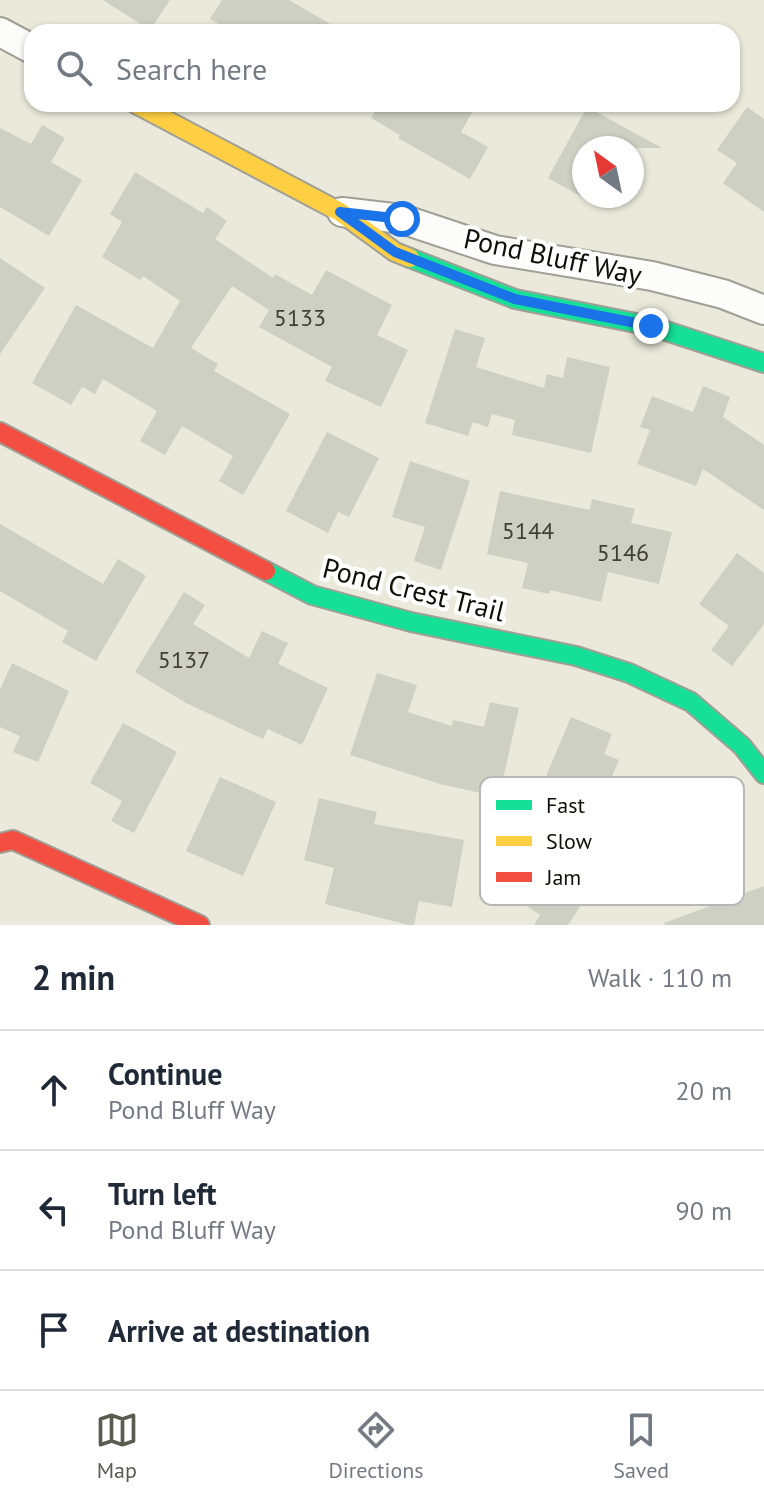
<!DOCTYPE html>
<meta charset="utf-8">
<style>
body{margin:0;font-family:"PT Sans",sans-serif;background:#f2f2f3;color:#1f2937}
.compass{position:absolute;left:572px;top:136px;width:72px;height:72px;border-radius:50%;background:#fff;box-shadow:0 2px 6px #0004;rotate:327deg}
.stop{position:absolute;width:24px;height:24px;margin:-18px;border:6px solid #1a73e8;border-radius:50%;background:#fff}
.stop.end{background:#1a73e8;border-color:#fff;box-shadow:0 2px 8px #0008}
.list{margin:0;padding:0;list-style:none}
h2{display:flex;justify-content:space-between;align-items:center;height:104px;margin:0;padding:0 32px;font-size:34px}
h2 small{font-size:26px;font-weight:400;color:#747a83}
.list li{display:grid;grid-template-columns:52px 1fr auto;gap:24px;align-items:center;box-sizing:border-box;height:120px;padding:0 32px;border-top:2px solid #e0e1e3}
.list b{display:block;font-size:30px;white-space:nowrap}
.list p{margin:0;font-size:26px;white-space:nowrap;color:#747a83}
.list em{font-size:26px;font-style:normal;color:#747a83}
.icon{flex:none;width:44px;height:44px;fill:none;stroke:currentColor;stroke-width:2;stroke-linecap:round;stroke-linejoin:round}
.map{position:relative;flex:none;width:764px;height:925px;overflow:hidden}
.search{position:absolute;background:#fff;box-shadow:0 2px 6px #0004;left:24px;right:24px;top:24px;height:88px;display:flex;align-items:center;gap:20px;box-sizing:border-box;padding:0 28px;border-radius:24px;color:#747a83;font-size:30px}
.sheet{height:464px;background:#fff}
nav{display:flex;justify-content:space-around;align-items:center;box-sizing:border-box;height:112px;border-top:2px solid #e0e1e3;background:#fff;font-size:22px;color:#747a83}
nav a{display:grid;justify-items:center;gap:4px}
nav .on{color:#5c5b51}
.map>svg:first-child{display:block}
.building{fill:#ced0c4}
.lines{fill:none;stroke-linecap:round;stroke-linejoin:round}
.street-casing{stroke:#a09f95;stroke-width:32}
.fast-casing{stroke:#a09f95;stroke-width:22}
.slow-casing{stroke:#a09f95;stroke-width:22}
.jam-casing{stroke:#a09f95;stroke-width:22}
.street{stroke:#fcfcfa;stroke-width:28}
.fast{stroke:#16e098;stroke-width:18}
.slow{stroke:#ffcf43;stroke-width:18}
.jam{stroke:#f24e42;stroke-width:18}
.route{stroke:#1a73e8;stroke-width:10}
.labels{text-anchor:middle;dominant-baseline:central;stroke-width:8;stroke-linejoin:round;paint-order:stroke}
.number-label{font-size:24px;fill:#403f36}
.street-label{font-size:28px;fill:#100f07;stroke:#fff}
.key{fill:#fff;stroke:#b7b7b5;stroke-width:2}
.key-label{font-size:22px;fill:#100f07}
</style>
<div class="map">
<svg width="764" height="925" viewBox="0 0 764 925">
<rect width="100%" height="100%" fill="#eae9db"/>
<g class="building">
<path d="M103,0H170L150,30Z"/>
<path d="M222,0H289L344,32H233L210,19Z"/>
<path d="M379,104H477L461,132L488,147L470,179L398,138L400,135L371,118Z"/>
<path d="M587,107L662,148H584V198L548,178Z"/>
<path d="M747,107L764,119V212L723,183L737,163L717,150Z"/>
<path d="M42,125L65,138L51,162L82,180L49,236L0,207V128L31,144Z"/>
<path d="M135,172L203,213L207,207L227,221L215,239L273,278L275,274L312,295L326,270L392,305L377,335L408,350L381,407L325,381L332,367L259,327L269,310L232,286L191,348L218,364L214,371L290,414L243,495L219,481L233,456L182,426L165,455L140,441L157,411L103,379L95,394L82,387L71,405L32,383L76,305L153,348L180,301L143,276L140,280L102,257L122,222L110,214Z"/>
<path d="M0,258L45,288L0,354Z"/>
<path d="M455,329L485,338L476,367L544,388L547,374L563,378L567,357L610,367L591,453L512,435L515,420L492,414L488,427L473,422L468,436L425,423Z"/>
<path d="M703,386L730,397L723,417L764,445V510L703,469L696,486L637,464L650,430L640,427L652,396L693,412Z"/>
<path d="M327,432L379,458L349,517L338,512L328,533L286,511Z"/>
<path d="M410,461L470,481L441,570L414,561L425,527L392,517Z"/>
<path d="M500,491L590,510L592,499L635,509L631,523L672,532L659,584L608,572L601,602L550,590L549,594L522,588L528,563L487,554Z"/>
<path d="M0,524L103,584L118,559L146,576L96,661L62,642L68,631L0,591Z"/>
<path d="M737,553L764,573V624L732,666L711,650L729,626L699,604Z"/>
<path d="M184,592L205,605L193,624L249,658L262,631L288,643L278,664L328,688L302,745L268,729L263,739L186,703L135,672Z"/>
<path d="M12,663L69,691L38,762L13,752L20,736L0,727V690Z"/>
<path d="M377,673L417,685L408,712L452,726L453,720L484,727L490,702L519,708L499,797L440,784L350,755Z"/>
<path d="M571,717L612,734L604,754L619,760L594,819L538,795Z"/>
<path d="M123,723L177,752L134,833L111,821L122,801L90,783Z"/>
<path d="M220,777L276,802L243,876L186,851Z"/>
<path d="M319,798L377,812L374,824L464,840L452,907L419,901L414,925H409L325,904L334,868L304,860Z"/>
<path d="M543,851L573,870L564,892L608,854L612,858L568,925H534L540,915L513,897Z"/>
<path d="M764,886V925H665L664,923Z"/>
</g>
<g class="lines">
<g class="street-casing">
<g id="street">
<path d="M0,32L32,49"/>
<path d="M342,212L402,219L495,250L652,276L723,294L764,310"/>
</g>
</g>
<g class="fast-casing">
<g id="fast">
<path d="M410,258L515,299L651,326L764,363"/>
<path d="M266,571L312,595L411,622L576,656L629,673L691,702L742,746L764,774"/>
</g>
</g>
<g class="slow-casing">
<path id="slow" d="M136,104L340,212L395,252L410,258"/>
</g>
<g class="jam-casing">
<g id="jam">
<path d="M0,432L266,571"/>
<path d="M0,843L13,840L200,925"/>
</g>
</g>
<use href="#street" class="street"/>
<use href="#fast" class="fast"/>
<use href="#slow" class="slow"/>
<use href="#jam" class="jam"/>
</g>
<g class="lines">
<path class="route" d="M402,219L340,212L395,252L515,299L651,326"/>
</g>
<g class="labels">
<g class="number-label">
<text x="300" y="317">5133</text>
<text x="528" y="530">5144</text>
<text x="623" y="552">5146</text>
<text x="184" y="659">5137</text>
</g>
<g class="street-label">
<text transform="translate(553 256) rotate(12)">Pond Bluff Way</text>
<text transform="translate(414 589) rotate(14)">Pond Crest Trail</text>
</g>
</g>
<rect x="480" y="777" width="264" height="128" rx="12" class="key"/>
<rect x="496" y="800" width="36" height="10" fill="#16e098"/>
<rect x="496" y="836" width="36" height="10" fill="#ffcf43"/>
<rect x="496" y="872" width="36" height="10" fill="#f24e42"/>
<g class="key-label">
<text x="546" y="813">Fast</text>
<text x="546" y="849">Slow</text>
<text x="546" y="885">Jam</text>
</g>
</svg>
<svg class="compass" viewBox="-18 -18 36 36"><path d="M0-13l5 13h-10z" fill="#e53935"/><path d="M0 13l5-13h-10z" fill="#747a83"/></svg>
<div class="stop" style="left:402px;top:219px"></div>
<div class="stop end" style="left:651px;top:326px"></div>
<div class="search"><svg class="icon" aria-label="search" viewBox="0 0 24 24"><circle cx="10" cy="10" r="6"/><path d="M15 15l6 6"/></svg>Search here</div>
</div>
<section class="sheet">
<h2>2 min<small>Walk · 110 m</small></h2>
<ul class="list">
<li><svg class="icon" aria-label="ahead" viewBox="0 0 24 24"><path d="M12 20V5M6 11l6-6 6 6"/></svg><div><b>Continue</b><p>Pond Bluff Way</p></div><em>20 m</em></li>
<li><svg class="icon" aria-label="left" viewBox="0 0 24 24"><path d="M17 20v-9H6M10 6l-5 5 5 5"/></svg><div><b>Turn left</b><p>Pond Bluff Way</p></div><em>90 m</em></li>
<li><svg class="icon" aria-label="arrive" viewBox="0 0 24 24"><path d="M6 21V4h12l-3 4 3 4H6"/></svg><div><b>Arrive at destination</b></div></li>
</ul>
</section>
<nav>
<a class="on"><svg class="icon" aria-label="map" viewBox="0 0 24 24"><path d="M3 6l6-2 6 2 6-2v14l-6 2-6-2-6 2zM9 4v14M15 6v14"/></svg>Map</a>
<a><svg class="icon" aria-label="directions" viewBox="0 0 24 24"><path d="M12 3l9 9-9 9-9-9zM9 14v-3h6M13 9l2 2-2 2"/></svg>Directions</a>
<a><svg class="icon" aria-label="saved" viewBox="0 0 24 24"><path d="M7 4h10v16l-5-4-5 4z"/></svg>Saved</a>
</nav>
